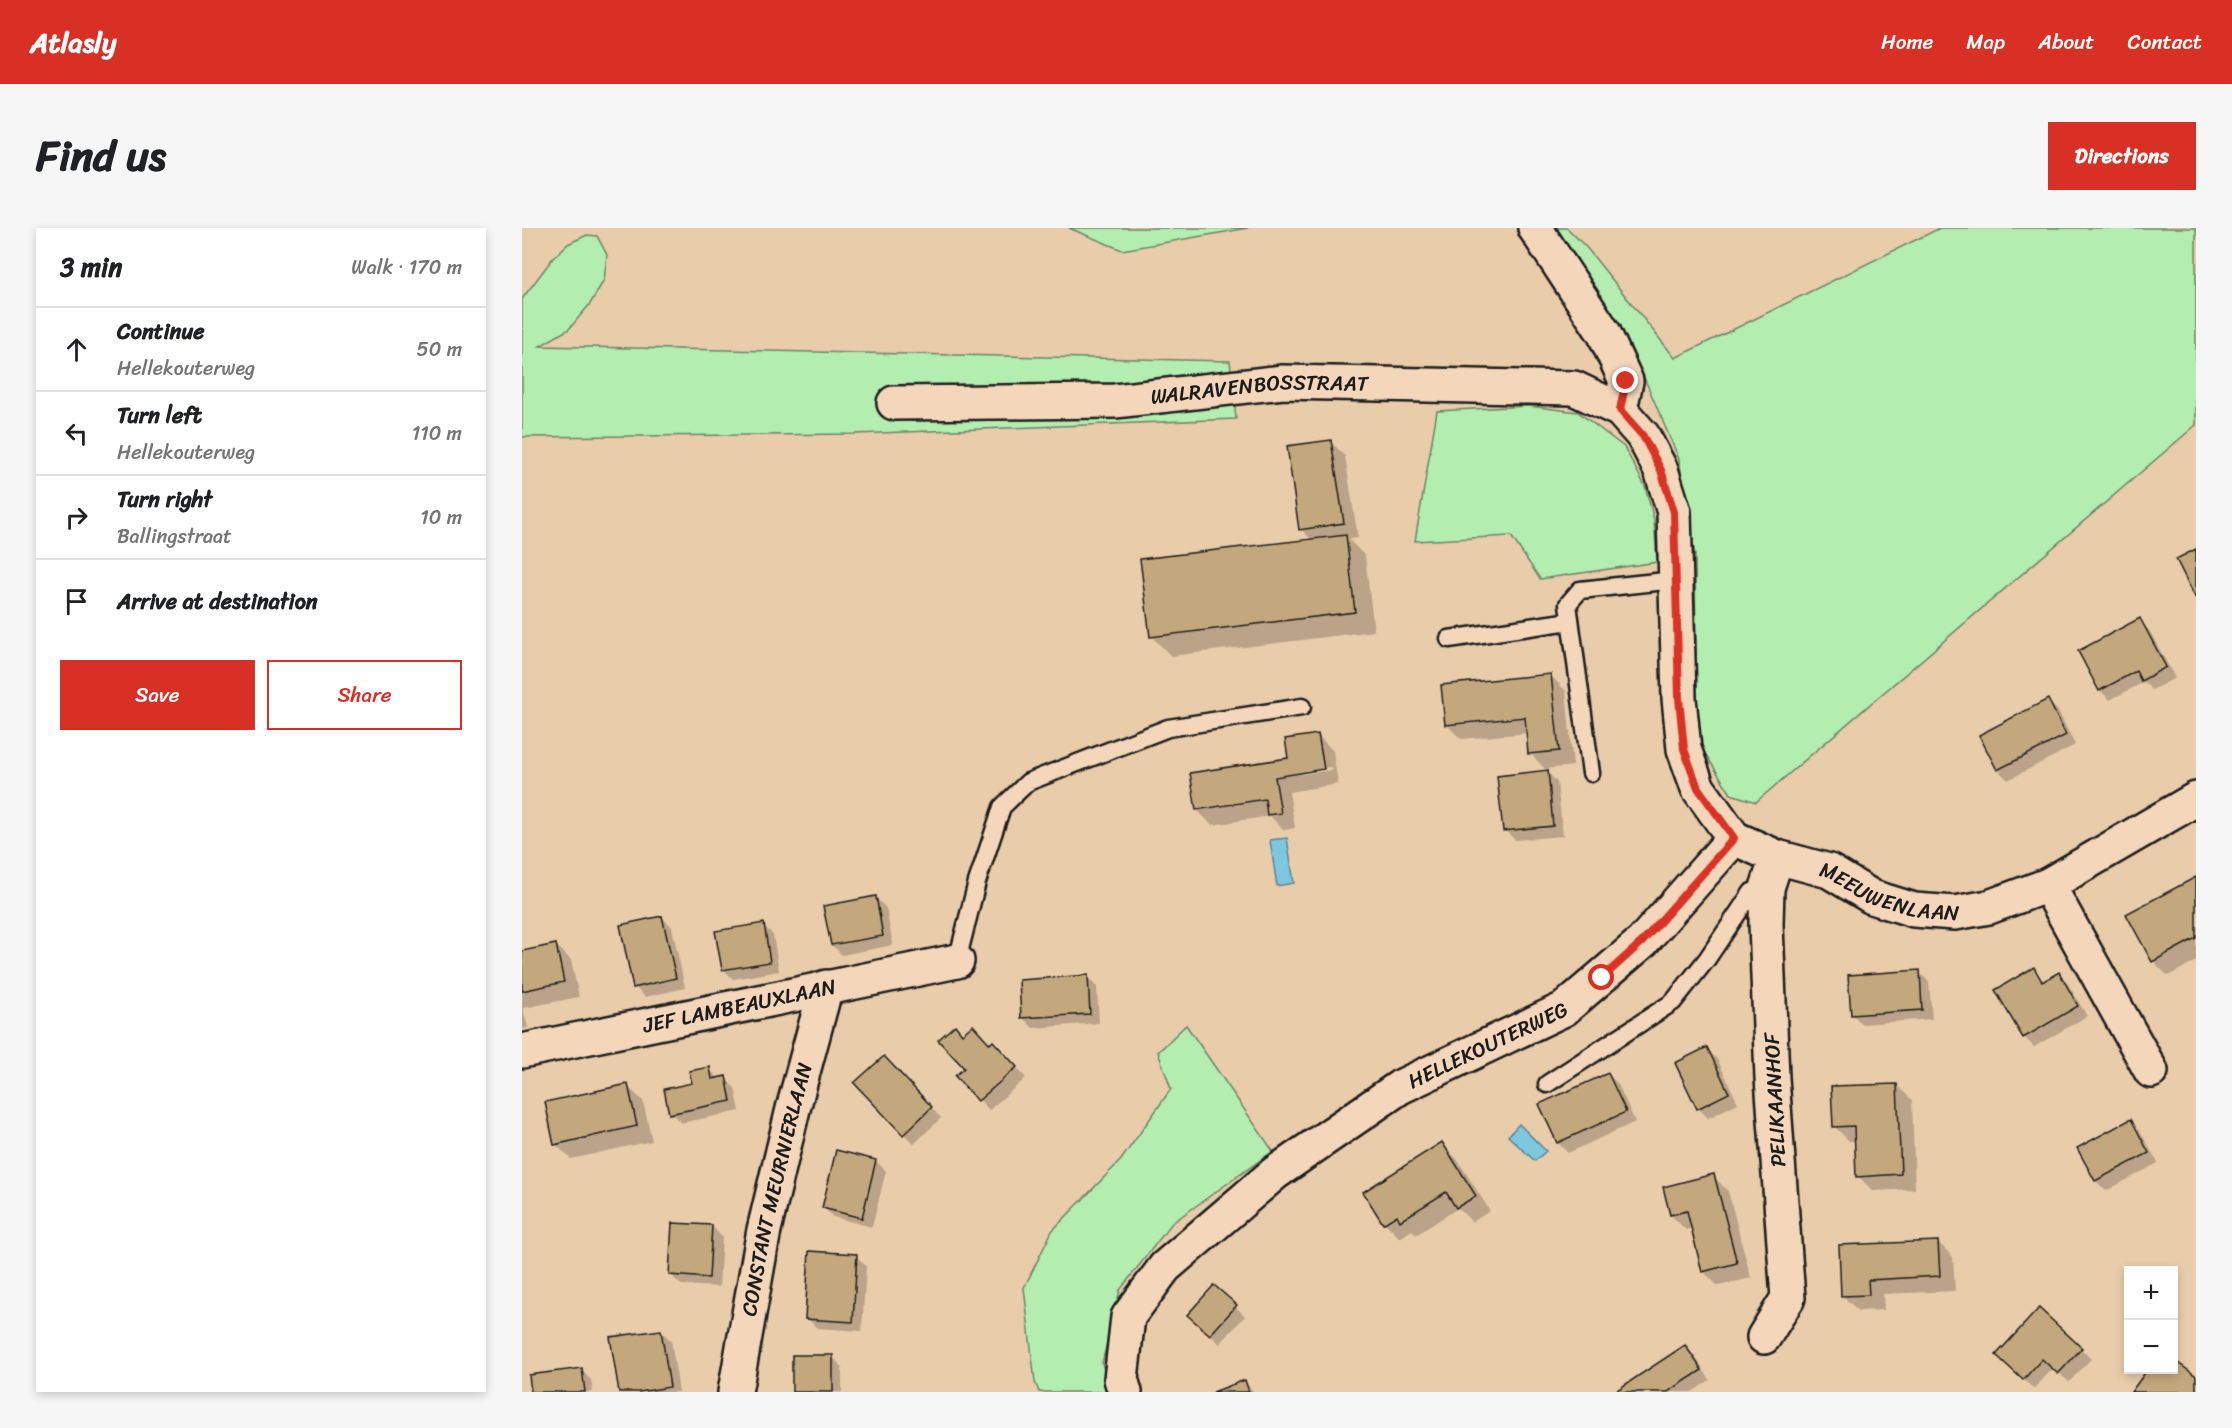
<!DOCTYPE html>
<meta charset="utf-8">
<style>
body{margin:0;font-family:Sriracha,sans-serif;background:#f6f6f6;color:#202124}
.controls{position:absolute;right:18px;bottom:18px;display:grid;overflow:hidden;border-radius:0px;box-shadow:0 3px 9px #0003}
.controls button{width:54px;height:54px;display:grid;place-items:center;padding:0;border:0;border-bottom:2px solid #e0e0e0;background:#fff;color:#202124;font:30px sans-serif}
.stop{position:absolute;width:18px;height:18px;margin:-14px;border:4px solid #d93025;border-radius:50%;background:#fff}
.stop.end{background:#d93025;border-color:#fff;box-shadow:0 2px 6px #0008}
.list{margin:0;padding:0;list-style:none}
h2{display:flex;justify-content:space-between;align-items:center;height:78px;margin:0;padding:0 24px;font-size:26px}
h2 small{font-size:20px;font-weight:400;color:#757577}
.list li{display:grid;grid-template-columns:39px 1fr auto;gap:18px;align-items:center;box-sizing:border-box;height:84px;padding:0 24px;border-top:2px solid #e0e0e0}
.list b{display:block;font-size:22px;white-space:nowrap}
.list p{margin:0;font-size:20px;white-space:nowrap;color:#757577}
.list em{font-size:20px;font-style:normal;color:#757577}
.actions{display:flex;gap:12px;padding:18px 24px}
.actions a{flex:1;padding:14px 0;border:2px solid #d93025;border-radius:0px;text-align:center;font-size:21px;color:#d93025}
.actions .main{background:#d93025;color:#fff}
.icon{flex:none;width:33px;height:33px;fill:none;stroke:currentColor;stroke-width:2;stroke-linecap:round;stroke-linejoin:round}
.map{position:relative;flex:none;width:1674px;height:1164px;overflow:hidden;border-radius:0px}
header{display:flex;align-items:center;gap:36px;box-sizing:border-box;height:84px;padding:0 30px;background:#d93025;color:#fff}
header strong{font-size:28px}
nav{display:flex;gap:33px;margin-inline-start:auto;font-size:21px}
.intro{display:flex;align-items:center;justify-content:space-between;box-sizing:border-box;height:144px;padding:0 36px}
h1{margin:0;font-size:42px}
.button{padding:15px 27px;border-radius:0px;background:#d93025;color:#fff;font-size:21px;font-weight:700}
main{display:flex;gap:36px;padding:0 36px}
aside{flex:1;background:#fff;border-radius:0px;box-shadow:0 3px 9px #0003}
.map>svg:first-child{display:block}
.green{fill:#b4edb0;stroke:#688466;stroke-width:1.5}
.water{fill:#7ec8df;stroke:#578391;stroke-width:1.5}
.shadow{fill:#0003;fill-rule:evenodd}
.building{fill:#c3a87d;stroke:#1c1c1c;stroke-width:1.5}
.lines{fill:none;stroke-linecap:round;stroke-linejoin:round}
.service-casing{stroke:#1c1c1c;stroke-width:21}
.minor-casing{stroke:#1c1c1c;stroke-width:38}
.service{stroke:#f4d7ba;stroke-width:16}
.minor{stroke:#f4d7ba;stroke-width:33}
.route{stroke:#d93025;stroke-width:8}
.labels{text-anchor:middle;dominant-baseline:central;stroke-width:4.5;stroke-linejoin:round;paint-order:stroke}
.street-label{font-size:21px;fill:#1c1c1c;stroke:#f4d7ba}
</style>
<header>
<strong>Atlasly</strong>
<nav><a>Home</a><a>Map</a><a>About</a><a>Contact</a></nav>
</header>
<div class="intro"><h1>Find us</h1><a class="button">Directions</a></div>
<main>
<aside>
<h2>3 min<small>Walk · 170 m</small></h2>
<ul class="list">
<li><svg class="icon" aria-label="ahead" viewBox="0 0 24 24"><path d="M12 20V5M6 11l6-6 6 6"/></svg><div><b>Continue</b><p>Hellekouterweg</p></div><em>50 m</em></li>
<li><svg class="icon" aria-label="left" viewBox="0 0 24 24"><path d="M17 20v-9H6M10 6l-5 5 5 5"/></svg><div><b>Turn left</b><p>Hellekouterweg</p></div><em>110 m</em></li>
<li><svg class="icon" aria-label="right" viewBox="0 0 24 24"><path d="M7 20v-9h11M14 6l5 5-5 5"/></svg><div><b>Turn right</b><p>Ballingstraat</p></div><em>10 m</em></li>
<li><svg class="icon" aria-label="arrive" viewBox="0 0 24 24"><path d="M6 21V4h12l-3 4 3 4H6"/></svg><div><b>Arrive at destination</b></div></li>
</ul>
<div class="actions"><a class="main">Save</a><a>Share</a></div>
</aside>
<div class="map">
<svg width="1674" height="1164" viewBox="0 0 1674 1164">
<rect width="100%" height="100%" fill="#e9ccaa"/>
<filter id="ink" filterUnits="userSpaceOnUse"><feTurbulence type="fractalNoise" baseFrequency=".0167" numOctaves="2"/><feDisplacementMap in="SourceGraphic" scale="12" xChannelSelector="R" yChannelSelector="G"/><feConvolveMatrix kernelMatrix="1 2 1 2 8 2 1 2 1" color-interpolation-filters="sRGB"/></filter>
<g filter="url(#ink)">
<g class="green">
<path d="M547,0H726L600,22Z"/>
<path d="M1028,0H1045L1064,19L1153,130L1418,0H1674V197L1234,574L1209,566L1175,513L1173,327L1157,231L1121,147Z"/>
<path d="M65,7L75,8L85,27L82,52L68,76L47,101L18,118L708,133L714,191L332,206L0,209V71L31,30L46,16Z"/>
<path d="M1006,178L1056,184L1102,219L1123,258L1132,292L1135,334L1018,351L989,308L893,313L915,183Z"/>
<path d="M664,797L751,923L650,995L598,1062L580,1135L588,1164H517L513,1154L502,1060L530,1003L599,932L649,861L636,824Z"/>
</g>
<g class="water">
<path d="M765,610L772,655L755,658L748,612Z"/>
<path d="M997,896L1024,923L1013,933L986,908Z"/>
</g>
<g class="shadow">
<path d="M808,213L823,228L836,310L826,311L843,328L852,403L649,428L629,408L790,312L779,301Z"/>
<path d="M1617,392L1627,402L1653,450L1630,462L1622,454L1588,472L1578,462Z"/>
<path d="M1029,448L1044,463L1051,538L1023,541L1008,525L1006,505L939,511L924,496Z"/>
<path d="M1526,473L1536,483L1553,517L1486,552L1476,542L1459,507Z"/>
<path d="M796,507L811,523L816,556L767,564L773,600L762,602L748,588L690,597L675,582L768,531ZM809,539L810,542L780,546V543Z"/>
<path d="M1025,544L1035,554L1041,608L993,612L983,602Z"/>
<path d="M1674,651V733L1646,748L1631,733Z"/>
<path d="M354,670L364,680L371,717L320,727L310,717Z"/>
<path d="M140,689L150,699L163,760L123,769L113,759Z"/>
<path d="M241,697L251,707L257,743L211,751L201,741Z"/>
<path d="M34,717L49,732L57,769L1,780L6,800L0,801V724Z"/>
<path d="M1512,741L1523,754L1537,746L1546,756L1565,788L1512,819L1502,809Z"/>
<path d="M1397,744L1407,754L1410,791L1340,796L1330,786Z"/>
<path d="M565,749L575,759L577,795L511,800L501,790Z"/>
<path d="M441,808L468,818L481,825L504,850L467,882L435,848L444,840Z"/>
<path d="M1185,821L1195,831L1216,875L1186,890L1176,880Z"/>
<path d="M372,840L419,890L392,916L382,906Z"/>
<path d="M187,841L197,851L203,850L213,860L218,883L159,895L149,885L172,856Z"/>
<path d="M1086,846L1096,856L1113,894L1046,925L1036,915L1019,877Z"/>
<path d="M1375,857L1390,872L1393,961L1351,963L1336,948L1334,913H1327L1312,898Z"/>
<path d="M105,858L121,873L130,913L49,931L33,916Z"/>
<path d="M1608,893L1618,903L1636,935L1584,963L1574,953L1557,920Z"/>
<path d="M920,916L935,931L968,983L950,994L936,980L894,1007L890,1002L878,1010L863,995L843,965Z"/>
<path d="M354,933L364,943L350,999L311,989L301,979Z"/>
<path d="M1191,948L1206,963L1229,1050L1196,1058L1181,1043L1170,1000L1164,1002L1149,987Z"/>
<path d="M190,998L200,1009L197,1059L159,1057L149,1047Z"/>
<path d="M1416,1014L1431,1029L1433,1063L1361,1066L1362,1082L1336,1083L1321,1068L1318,1019Z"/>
<path d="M334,1028L344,1038L340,1103L295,1100L285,1090Z"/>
<path d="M714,1079L723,1088L698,1116L677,1097Z"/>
<path d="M139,1103L149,1113L157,1164H98Z"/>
<path d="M1163,1119L1173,1129L1188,1152L1170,1164H1094Z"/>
<path d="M1559,1121L1569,1131L1547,1154L1531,1140L1512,1161L1485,1137Z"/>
<path d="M310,1128L320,1139V1164H271Z"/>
<path d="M59,1142L69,1152L71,1164H10Z"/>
<path d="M722,1153L732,1164H695Z"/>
</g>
<g class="building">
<path d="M809,212L822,295L777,302L765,218Z"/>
<path d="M824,307L833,384L628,409L618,331Z"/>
<path d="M1674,321V371L1654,331Z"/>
<path d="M1618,390L1644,439L1619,453L1614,443L1577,463L1556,423Z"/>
<path d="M1029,446L1037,523L1006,526L1003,489L923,497L919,457Z"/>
<path d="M1526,471L1544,507L1475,542L1457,507Z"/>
<path d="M796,506L802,541L753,549L759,585L745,587L743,571L674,582L668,545L766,530L763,511Z"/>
<path d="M1026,542L1031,598L981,603L975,548Z"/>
<path d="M1674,649V710L1630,734L1604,686Z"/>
<path d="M354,668L361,708L309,717L301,678Z"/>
<path d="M140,688L154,750L111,760L98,697Z"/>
<path d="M242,695L248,734L200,742L193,703Z"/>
<path d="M34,716L42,754L0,763V723Z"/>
<path d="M1512,739L1520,754L1537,744L1556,778L1501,810L1473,762Z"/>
<path d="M1398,742L1400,782L1329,787L1326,747Z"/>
<path d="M566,747L568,786L499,790L497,752Z"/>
<path d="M433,797L440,806L451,797L468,816L471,813L495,839L456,873L433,848L442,840L416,812Z"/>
<path d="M1185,819L1207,865L1175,881L1153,835Z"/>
<path d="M362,828L410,879L381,907L332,855Z"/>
<path d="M188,839L190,851L204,848L209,873L147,886L142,861L170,855L167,843Z"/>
<path d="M1086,845L1104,884L1035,915L1017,876Z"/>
<path d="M106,856L115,898L32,917L23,874Z"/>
<path d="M1375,856L1379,946L1334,949L1332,898L1311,899L1309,858Z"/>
<path d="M1609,891L1627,925L1573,953L1555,920Z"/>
<path d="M920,914L954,968L934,980L924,964L878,993L875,987L861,996L841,964Z"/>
<path d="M314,922L354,932L340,990L300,980Z"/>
<path d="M1192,946L1215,1035L1180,1044L1165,983L1148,987L1141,959Z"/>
<path d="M150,995L190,997L187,1050L147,1047Z"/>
<path d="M1416,1013L1418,1048L1346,1052L1347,1067L1319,1068L1317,1017Z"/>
<path d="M287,1023L335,1026L331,1094L283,1091Z"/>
<path d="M692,1057L715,1077L688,1107L665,1087Z"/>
<path d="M1517,1080L1560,1120L1536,1146L1520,1131L1501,1152L1474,1127Z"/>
<path d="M139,1102L148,1159L117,1164H97L88,1109Z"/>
<path d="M1163,1117L1180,1142L1146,1164H1092Z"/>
<rect x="270" y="1127" width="41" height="37"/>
<path d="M1652,1132L1674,1148V1164H1609L1625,1142H1652Z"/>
<path d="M60,1140L63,1164H9L7,1147Z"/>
<path d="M723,1152L727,1164H691Z"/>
</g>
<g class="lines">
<g class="service-casing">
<g id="service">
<path d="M927,411L1048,393"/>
<path d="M1069,545L1046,376L1058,362L1153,352"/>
<path d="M435,733L455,654L480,579L506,554L646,500L780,479"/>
<path d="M1025,856L1151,774L1185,731L1230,664L1245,660"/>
</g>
</g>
<g class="minor-casing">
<g id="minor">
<path d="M1013,0L1082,105L1104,153L1098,182"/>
<path id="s1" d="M372,175L593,173L761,154L1052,160L1098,182L1121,208L1139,242L1152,284L1157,470L1162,521L1176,560L1212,610"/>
<path id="s2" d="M1212,610L1255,629L1307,643L1350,669L1392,682L1433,685L1467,679L1526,657L1674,571"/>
<path d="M1526,657L1629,843"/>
<path id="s3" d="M0,823L435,733"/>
<path d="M1242,1109L1266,1070L1250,850L1244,696L1245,660L1255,629"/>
<path id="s4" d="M213,1164L242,1002L271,881L304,759"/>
<path id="s5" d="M603,1164L599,1151L606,1089L643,1039L753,945L878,859L1042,781L1120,714L1212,610"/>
</g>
</g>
<use href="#service" class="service"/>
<use href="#minor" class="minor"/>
</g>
</g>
<g class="lines" filter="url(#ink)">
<path class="route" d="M1080,750L1120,714L1212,610L1176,560L1162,521L1157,470L1152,284L1139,242L1121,208L1098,182L1104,153"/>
</g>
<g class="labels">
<g class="street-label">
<text stroke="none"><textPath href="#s1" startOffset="366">WALRAVENBOSSTRAAT</textPath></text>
<text stroke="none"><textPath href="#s2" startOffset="166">MEEUWENLAAN</textPath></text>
<text stroke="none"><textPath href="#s3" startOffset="222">JEF LAMBEAUXLAAN</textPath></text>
<text stroke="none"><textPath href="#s5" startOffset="532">HELLEKOUTERWEG</textPath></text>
<text transform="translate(1253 872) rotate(-93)">PELIKAANHOF</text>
<text stroke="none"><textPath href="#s4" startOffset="207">CONSTANT MEURNIERLAAN</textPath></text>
</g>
</g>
</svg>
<div class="controls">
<button>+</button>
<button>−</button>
</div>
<div class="stop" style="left:1080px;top:750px"></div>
<div class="stop end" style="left:1104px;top:153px"></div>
</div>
</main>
